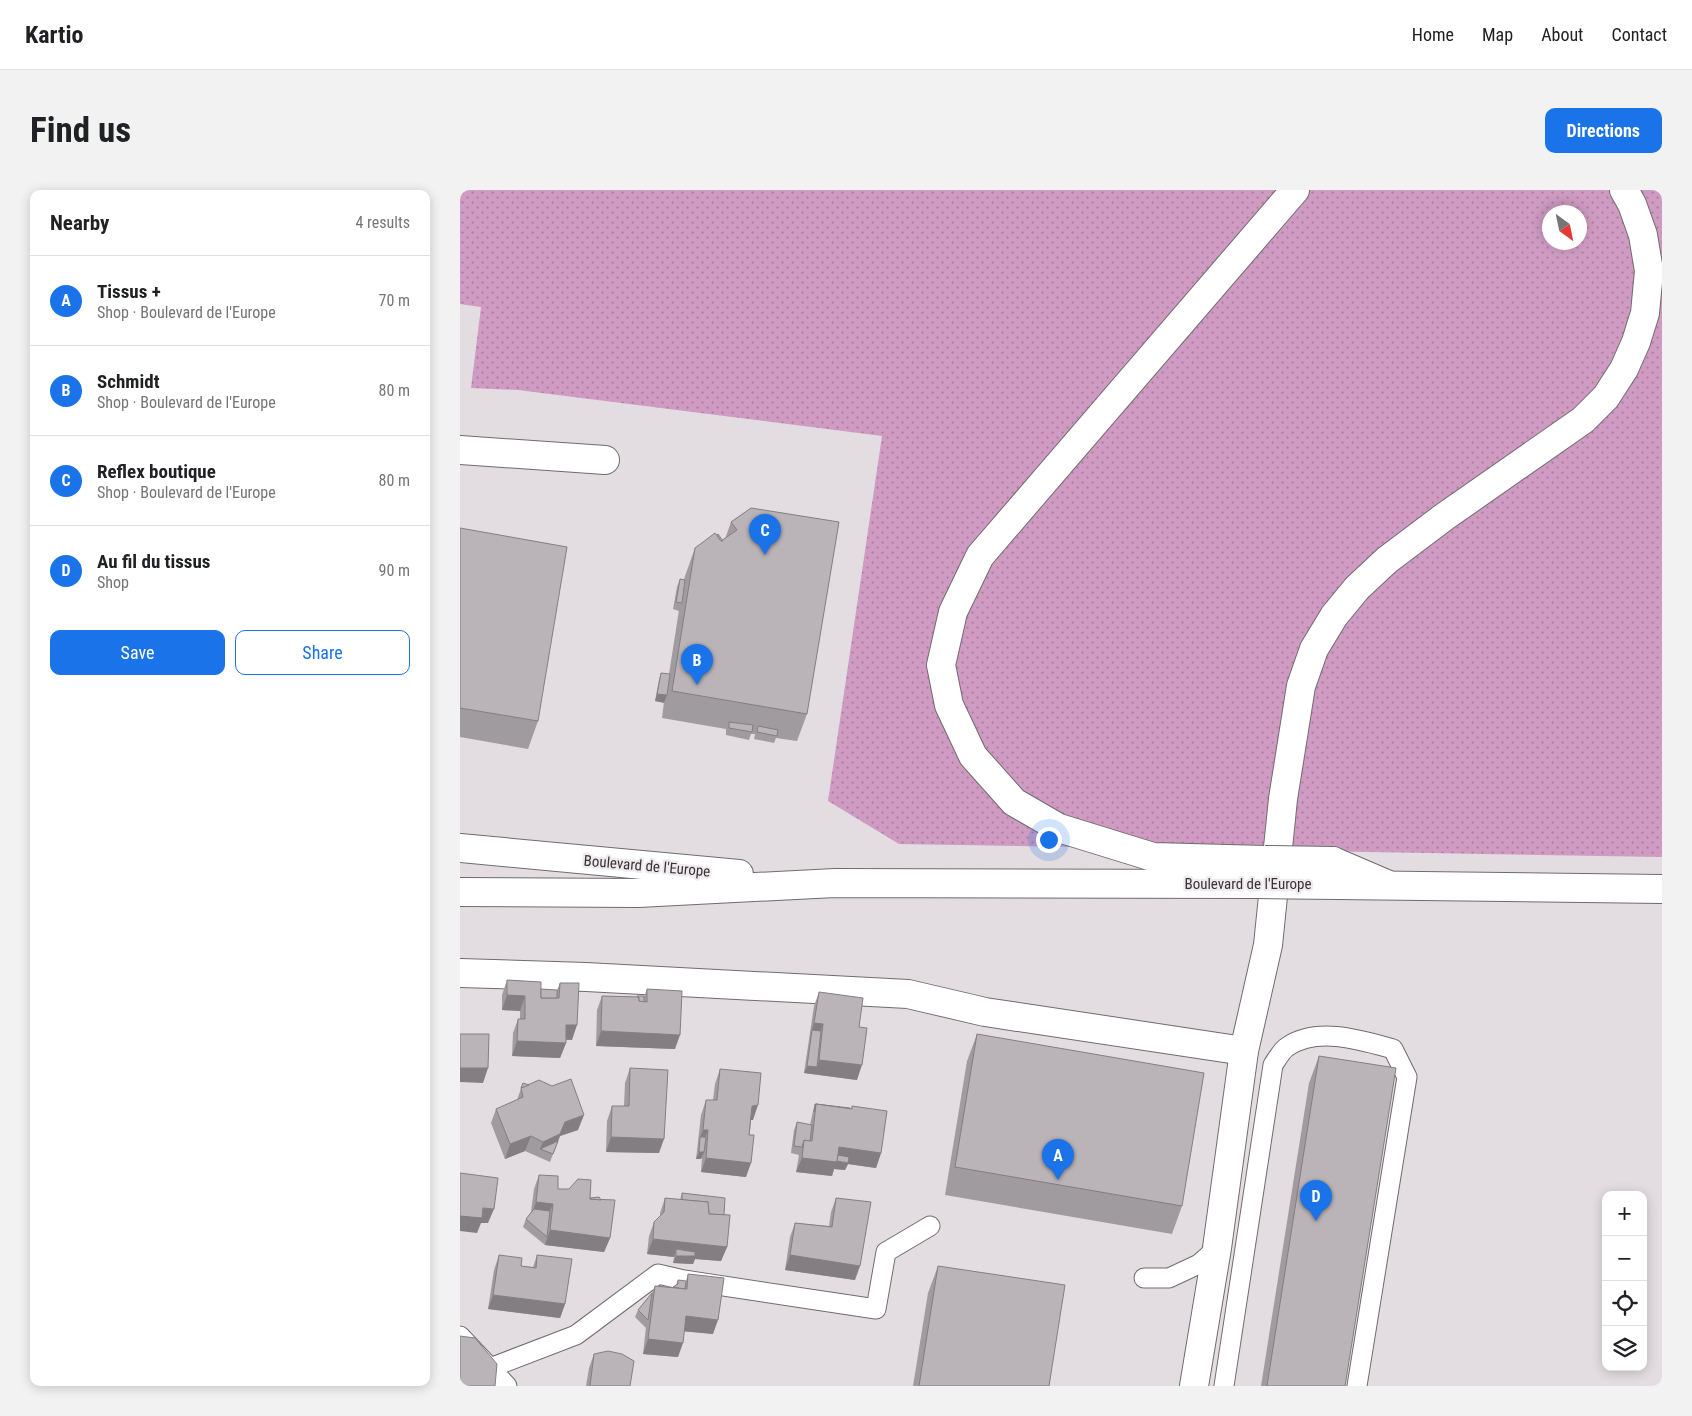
<!DOCTYPE html>
<meta charset="utf-8">
<style>
body{margin:0;font-family:"Roboto Condensed",sans-serif;background:#f2f2f2;color:#202124}
.controls{position:absolute;right:15px;bottom:15px;display:grid;overflow:hidden;border-radius:10px;box-shadow:0 2px 12px #0003}
.controls button{width:45px;height:45px;display:grid;place-items:center;padding:0;border:0;border-bottom:1px solid #e0e0e0;background:#fff;color:#202124;font:25px sans-serif}
.compass{position:absolute;left:1082px;top:15px;width:45px;height:45px;border-radius:50%;background:#fff;box-shadow:0 2px 12px #0003;rotate:147deg}
.you{position:absolute;left:588px;top:649px;width:18px;height:18px;margin:-12px;border:4px solid #fff;border-radius:50%;background:#1a73e8;box-shadow:0 0 0 8px #1a73e833}
.badge{display:grid;place-items:center;width:32px;height:32px;border-radius:50%;background:#1a73e8;color:#fff;font-size:16px;font-weight:700}
.pin{position:absolute;translate:-50% -41px;filter:drop-shadow(0 1px 2px #0008)}
.pin::after{content:'';position:absolute;top:26px;width:18px;height:15px;background:inherit;clip-path:polygon(0 0,100% 0,50% 100%)}
.list{margin:0;padding:0;list-style:none}
h2{display:flex;justify-content:space-between;align-items:center;height:65px;margin:0;padding:0 20px;font-size:21px}
h2 small{font-size:16px;font-weight:400;color:#757577}
.list li{display:grid;grid-template-columns:32px 1fr auto;gap:15px;align-items:center;box-sizing:border-box;height:90px;padding:0 20px;border-top:1px solid #e0e0e0}
.list b{display:block;font-size:19px;white-space:nowrap}
.list p{margin:0;font-size:16px;white-space:nowrap;color:#757577}
.list em{font-size:16px;font-style:normal;color:#757577}
.actions{display:flex;gap:10px;padding:15px 20px}
.actions a{flex:1;padding:11px 0;border:1px solid #1a73e8;border-radius:10px;text-align:center;font-size:18px;color:#1a73e8}
.actions .main{background:#1a73e8;color:#fff}
.icon{flex:none;width:28px;height:28px;fill:none;stroke:currentColor;stroke-width:2;stroke-linecap:round;stroke-linejoin:round}
.map{position:relative;flex:none;width:1202px;height:1196px;overflow:hidden;border-radius:10px}
header{display:flex;align-items:center;gap:30px;box-sizing:border-box;height:70px;padding:0 25px;background:#fff;border-bottom:1px solid #e0e0e0}
header strong{font-size:24px}
nav{display:flex;gap:28px;margin-inline-start:auto;font-size:18px}
.intro{display:flex;align-items:center;justify-content:space-between;box-sizing:border-box;height:120px;padding:0 30px}
h1{margin:0;font-size:35px}
.button{padding:12px 22px;border-radius:10px;background:#1a73e8;color:#fff;font-size:18px;font-weight:700}
main{display:flex;gap:30px;padding:0 30px}
aside{flex:1;background:#fff;border-radius:10px;box-shadow:0 2px 12px #0003}
.map>svg:first-child{display:block}
.green{fill:url(#green-dots);fill-rule:evenodd}
.lines{fill:none;stroke-linecap:round;stroke-linejoin:round}
.lane-casing{stroke:#716b6f;stroke-width:21}
.street-casing{stroke:#716b6f;stroke-width:30}
.secondary-casing{stroke:#716b6f;stroke-width:30}
.lane{stroke:#fff;stroke-width:19}
.street{stroke:#fff;stroke-width:28}
.secondary{stroke:#fff;stroke-width:28}
.street-bridge-casing{stroke:#716b6f;stroke-width:30;stroke-linecap:butt}
.secondary-bridge-casing{stroke:#716b6f;stroke-width:30;stroke-linecap:butt}
.street-bridge{stroke:#fff;stroke-width:28}
.secondary-bridge{stroke:#fff;stroke-width:28}
.wall{fill:#a09b9e}
.shaded-wall{fill:#827e81}
.building{fill:#bab4b8;stroke:#827e81}
.labels{text-anchor:middle;dominant-baseline:central;stroke-width:4.5;stroke-linejoin:round;paint-order:stroke}
.street-label{font-size:15px;fill:#353335;stroke:#f0eaee}
</style>
<header>
<strong>Kartio</strong>
<nav><a>Home</a><a>Map</a><a>About</a><a>Contact</a></nav>
</header>
<div class="intro"><h1>Find us</h1><a class="button">Directions</a></div>
<main>
<aside>
<h2>Nearby<small>4 results</small></h2>
<ul class="list">
<li><span class="badge">A</span><div><b>Tissus +</b><p>Shop · Boulevard de l'Europe</p></div><em>70 m</em></li>
<li><span class="badge">B</span><div><b>Schmidt</b><p>Shop · Boulevard de l'Europe</p></div><em>80 m</em></li>
<li><span class="badge">C</span><div><b>Reflex boutique</b><p>Shop · Boulevard de l'Europe</p></div><em>80 m</em></li>
<li><span class="badge">D</span><div><b>Au fil du tissus</b><p>Shop</p></div><em>90 m</em></li>
</ul>
<div class="actions"><a class="main">Save</a><a>Share</a></div>
</aside>
<div class="map">
<svg width="1202" height="1196" viewBox="0 0 1202 1196">
<defs>
<pattern id="green-dots" width="8" height="8" patternUnits="userSpaceOnUse" patternTransform="scale(1.25)"><rect width="8" height="8" fill="#cf9bc2"/><path d="M2 2h.1M6 6h.1" fill="none" stroke="#a97f9e" stroke-width="1.8" stroke-linecap="round"/></pattern>
</defs>
<rect width="100%" height="100%" fill="#e3dde1"/>
<path class="green" d="M0,0H1202V667L439,654L368,611L422,246L58,200L11,198L21,117L0,114ZM1090,22H1120V52H1090Z"/>
<g class="lines">
<g class="lane-casing">
<g id="lane">
<path d="M684,1088H709L739,1074L757,1058"/>
<path d="M0,1146L47,1196"/>
<path d="M30,1178L116,1145L198,1084L224,1090L416,1119L426,1062L470,1036"/>
<path d="M764,1196L813,875C817,869 822,860 827,857C857,836 901,850 933,859L947,887L897,1196"/>
</g>
</g>
<g class="street-casing">
<g id="street">
<path d="M0,260L145,270"/>
<path d="M805,670L693,667L599,638L554,612L513,566L489,515L481,475L493,422L520,366L835,0"/>
<path d="M873,671L929,695"/>
<path d="M0,783L126,787L448,804L525,822L784,861"/>
<path d="M734,1196L757,1058L784,861L808,755L823,609L841,496L854,459L874,426L897,398L927,370L984,327L1123,230L1146,207L1164,179L1176,152L1185,123L1189,81L1183,45L1172,14L1164,0"/>
</g>
</g>
<g class="secondary-casing">
<g id="secondary">
<path d="M0,658L279,684"/>
<path d="M878,695L1202,699"/>
<path d="M0,702L178,703L375,693L797,694"/>
</g>
</g>
<use href="#lane" class="lane"/>
<use href="#street" class="street"/>
<use href="#secondary" class="secondary"/>
<g class="street-bridge-casing">
<path id="street-bridge" d="M805,670L873,671"/>
</g>
<g class="secondary-bridge-casing">
<path id="secondary-bridge" d="M797,694L878,695"/>
</g>
<use href="#street-bridge" class="street-bridge"/>
<use href="#secondary-bridge" class="secondary-bridge"/>
</g>
<g class="wall">
<path d="M291,318L347,524L337,551L316,548L314,553L294,549L295,544H291L289,550L266,545V539L202,528L204,512L195,511L199,490L201,483L209,484L219,420V421L213,419L217,397L220,389L224,390L225,386L235,358L263,351L265,349L271,332Z"/>
<path d="M0,338L78,531L68,559L0,547Z"/>
<path d="M47,790L81,799L97,800L100,793L112,850H106V853L100,868L52,866L53,843L58,829H60V821L42,820V805Z"/>
<path d="M187,799L215,859L136,856L137,820L142,806L177,807H184Z"/>
<path d="M359,802L399,837L397,890L344,883L354,816Z"/>
<path d="M517,844L722,1016L712,1044L485,1005L507,871Z"/>
<path d="M859,866L885,1196H801L849,893Z"/>
<path d="M170,878L199,963L146,962L147,931L152,916H164L165,893Z"/>
<path d="M260,879L293,930H291L286,987L241,982L242,967L241,969H236L241,925L246,910H253L255,894Z"/>
<path d="M63,893L118,940L100,946L90,972L65,961L45,969L31,933L36,919L57,910Z"/>
<path d="M355,914L391,919L392,916L421,963L416,978L388,974L385,980L374,979L372,986L336,982L339,965L331,963L334,940L337,932L350,935L353,921Z"/>
<path d="M79,985L98,999L130,1008L141,1010L150,1048L144,1062L85,1055V1054V1055L63,1037L66,1029L71,1022L74,999Z"/>
<path d="M222,1003L264,1025L267,1057L261,1071L235,1069L233,1074L213,1073L214,1067L187,1064L189,1046L194,1032L200,1027V1023L205,1008L220,1010Z"/>
<path d="M376,1008L395,1090L325,1080L330,1047L335,1033L369,1036L371,1022Z"/>
<path d="M39,1065L61,1076L73,1077L77,1065L105,1114L100,1128L28,1119L34,1080Z"/>
<path d="M478,1076L589,1196H453L468,1103Z"/>
<path d="M228,1084L253,1144L224,1141L218,1167L183,1164L186,1137V1138L175,1127L178,1120L192,1103L195,1096L213,1097L216,1095L218,1090L226,1091Z"/>
<path d="M134,1164L170,1196H126L129,1178Z"/>
</g>
<g class="shaded-wall">
<path d="M197,504L207,505L204,513L195,511Z"/>
<path d="M47,805L65,806L60,821L42,820Z"/>
<path d="M354,833L363,834L358,849L352,840L349,848Z"/>
<path d="M106,835H117L112,850L101,849Z"/>
<path d="M141,841L220,845L215,859L136,856Z"/>
<path d="M57,851L106,853L100,868L52,866Z"/>
<path d="M359,870L402,875L397,890L344,883L347,876L357,877Z"/>
<path d="M0,878H28L23,893L0,892Z"/>
<path d="M298,915L293,930H287L292,916Z"/>
<path d="M124,925L118,940L100,946L95,959H80L83,952L105,932Z"/>
<path d="M243,940H248L243,955L240,947Z"/>
<path d="M71,946L65,961L45,969L50,954Z"/>
<path d="M151,947L204,949L199,963L146,962Z"/>
<path d="M379,957L421,963L416,978L388,974L385,980L374,979L372,986L336,982L342,968Z"/>
<path d="M239,962H244L241,969H236Z"/>
<path d="M246,968L291,973L286,987L241,982Z"/>
<path d="M76,1012L93,1014L87,1028L71,1026Z"/>
<path d="M23,1018L34,1019L28,1033H21L17,1043L0,1041V1026Z"/>
<path d="M90,1040L150,1048L144,1062L85,1055Z"/>
<path d="M193,1049L267,1057L261,1071L235,1069L233,1074L213,1073L216,1066V1059L214,1067L187,1064Z"/>
<path d="M330,1065L400,1076L395,1090L325,1080Z"/>
<path d="M33,1105L105,1114L100,1128L28,1119Z"/>
<path d="M226,1126L258,1130L253,1144L220,1141Z"/>
<path d="M188,1149L223,1153L218,1167L183,1164Z"/>
</g>
<g class="building">
<path d="M291,318L379,332L347,524L212,501L235,358L255,343L261,351L277,340L271,332Z"/>
<path d="M0,338L107,357L78,531L0,518Z"/>
<path d="M258,344L263,351H261L257,345Z"/>
<path d="M220,389L225,390L222,413L216,412Z"/>
<path d="M201,483L210,484L207,505L197,504Z"/>
<path d="M269,532L293,535L292,542L269,538Z"/>
<path d="M298,536L318,540L317,546L297,542Z"/>
<path d="M47,790L81,792V808H99L100,793H119L117,835H106V853L57,851L58,829H65V806L47,805Z"/>
<path d="M81,799L97,800V808H81Z"/>
<path d="M187,799L222,801L220,845L141,841L142,806L179,807V811L187,812Z"/>
<path d="M359,802L403,808L399,837L407,838L402,875L359,870L363,834L354,833Z"/>
<path d="M177,806H184V812L179,811V807H177Z"/>
<path d="M352,840L361,841L357,877L347,876Z"/>
<path d="M0,844H29L28,878H0Z"/>
<path d="M517,844L744,883L722,1016L495,977Z"/>
<path d="M859,866L936,878L885,1196H807Z"/>
<path d="M170,878L208,880L204,949L151,947L152,916H169Z"/>
<path d="M260,879L301,883L298,915L292,916L289,945H294L291,973L246,968L248,940H243L246,910H257Z"/>
<path d="M111,889L124,925L105,932L100,944L83,952L71,946L50,954L36,919L63,907L61,898L79,890L92,896Z"/>
<path d="M63,893L69,895L61,898Z"/>
<path d="M355,914L390,918V919L356,914L354,922Z"/>
<path d="M356,914L392,919V916L427,921L421,963L379,957L377,972L342,968L344,950L352,951Z"/>
<path d="M337,932L352,935L350,951L344,950L342,957L334,956Z"/>
<path d="M240,947H246L244,962H239Z"/>
<path d="M98,951L93,964L80,959Z"/>
<path d="M378,965L389,967L388,973L377,971Z"/>
<path d="M0,983L38,988L34,1019L23,1018L22,1028L0,1026Z"/>
<path d="M79,985L98,986V999H109L118,989L131,990L130,1009L155,1010L150,1048L90,1040L93,1014L76,1012Z"/>
<path d="M222,1003L265,1008L264,1025L249,1024L248,1012L222,1010Z"/>
<path d="M139,1007L141,1010L130,1009V1008Z"/>
<path d="M205,1008L248,1012L249,1024L270,1025L267,1057L193,1049L194,1032L204,1022Z"/>
<path d="M376,1008L411,1012L400,1076L330,1065L335,1033L372,1037Z"/>
<path d="M74,1019L90,1021L87,1047L66,1029Z"/>
<path d="M216,1059L235,1062V1066H216Z"/>
<path d="M39,1065L62,1068L61,1076L76,1078L77,1065L112,1069L105,1114L33,1105Z"/>
<path d="M478,1076L605,1095L589,1196H459Z"/>
<path d="M228,1084L264,1088L258,1130L226,1126L223,1153L188,1149L195,1096L227,1099Z"/>
<path d="M218,1090L226,1091L225,1099L213,1097L218,1094Z"/>
<path d="M192,1103L188,1130L178,1120Z"/>
<path d="M0,1146L15,1148L37,1174L35,1196H0Z"/>
<path d="M148,1161L162,1164L174,1171L170,1196H130L134,1164Z"/>
</g>
<g class="labels">
<g class="street-label">
<text transform="translate(187 676) rotate(5)">Boulevard de l'Europe</text>
<text x="788" y="694">Boulevard de l'Europe</text>
</g>
</g>
</svg>
<div class="controls">
<button>+</button>
<button>−</button>
<button><svg class="icon" aria-label="locate" viewBox="0 0 24 24"><circle cx="12" cy="12" r="6"/><path d="M12 2v4M12 18v4M2 12h4M18 12h4"/></svg></button>
<button><svg class="icon" aria-label="layers" viewBox="0 0 24 24"><path d="M12 4l9 5-9 5-9-5zM3 14l9 5 9-5"/></svg></button>
</div>
<svg class="compass" viewBox="-18 -18 36 36"><path d="M0-13l5 13h-10z" fill="#e53935"/><path d="M0 13l5-13h-10z" fill="#757577"/></svg>
<div class="you"></div>
<div class="pin badge" style="left:598px;top:990px">A</div>
<div class="pin badge" style="left:237px;top:495px">B</div>
<div class="pin badge" style="left:305px;top:365px">C</div>
<div class="pin badge" style="left:856px;top:1031px">D</div>
</div>
</main>
